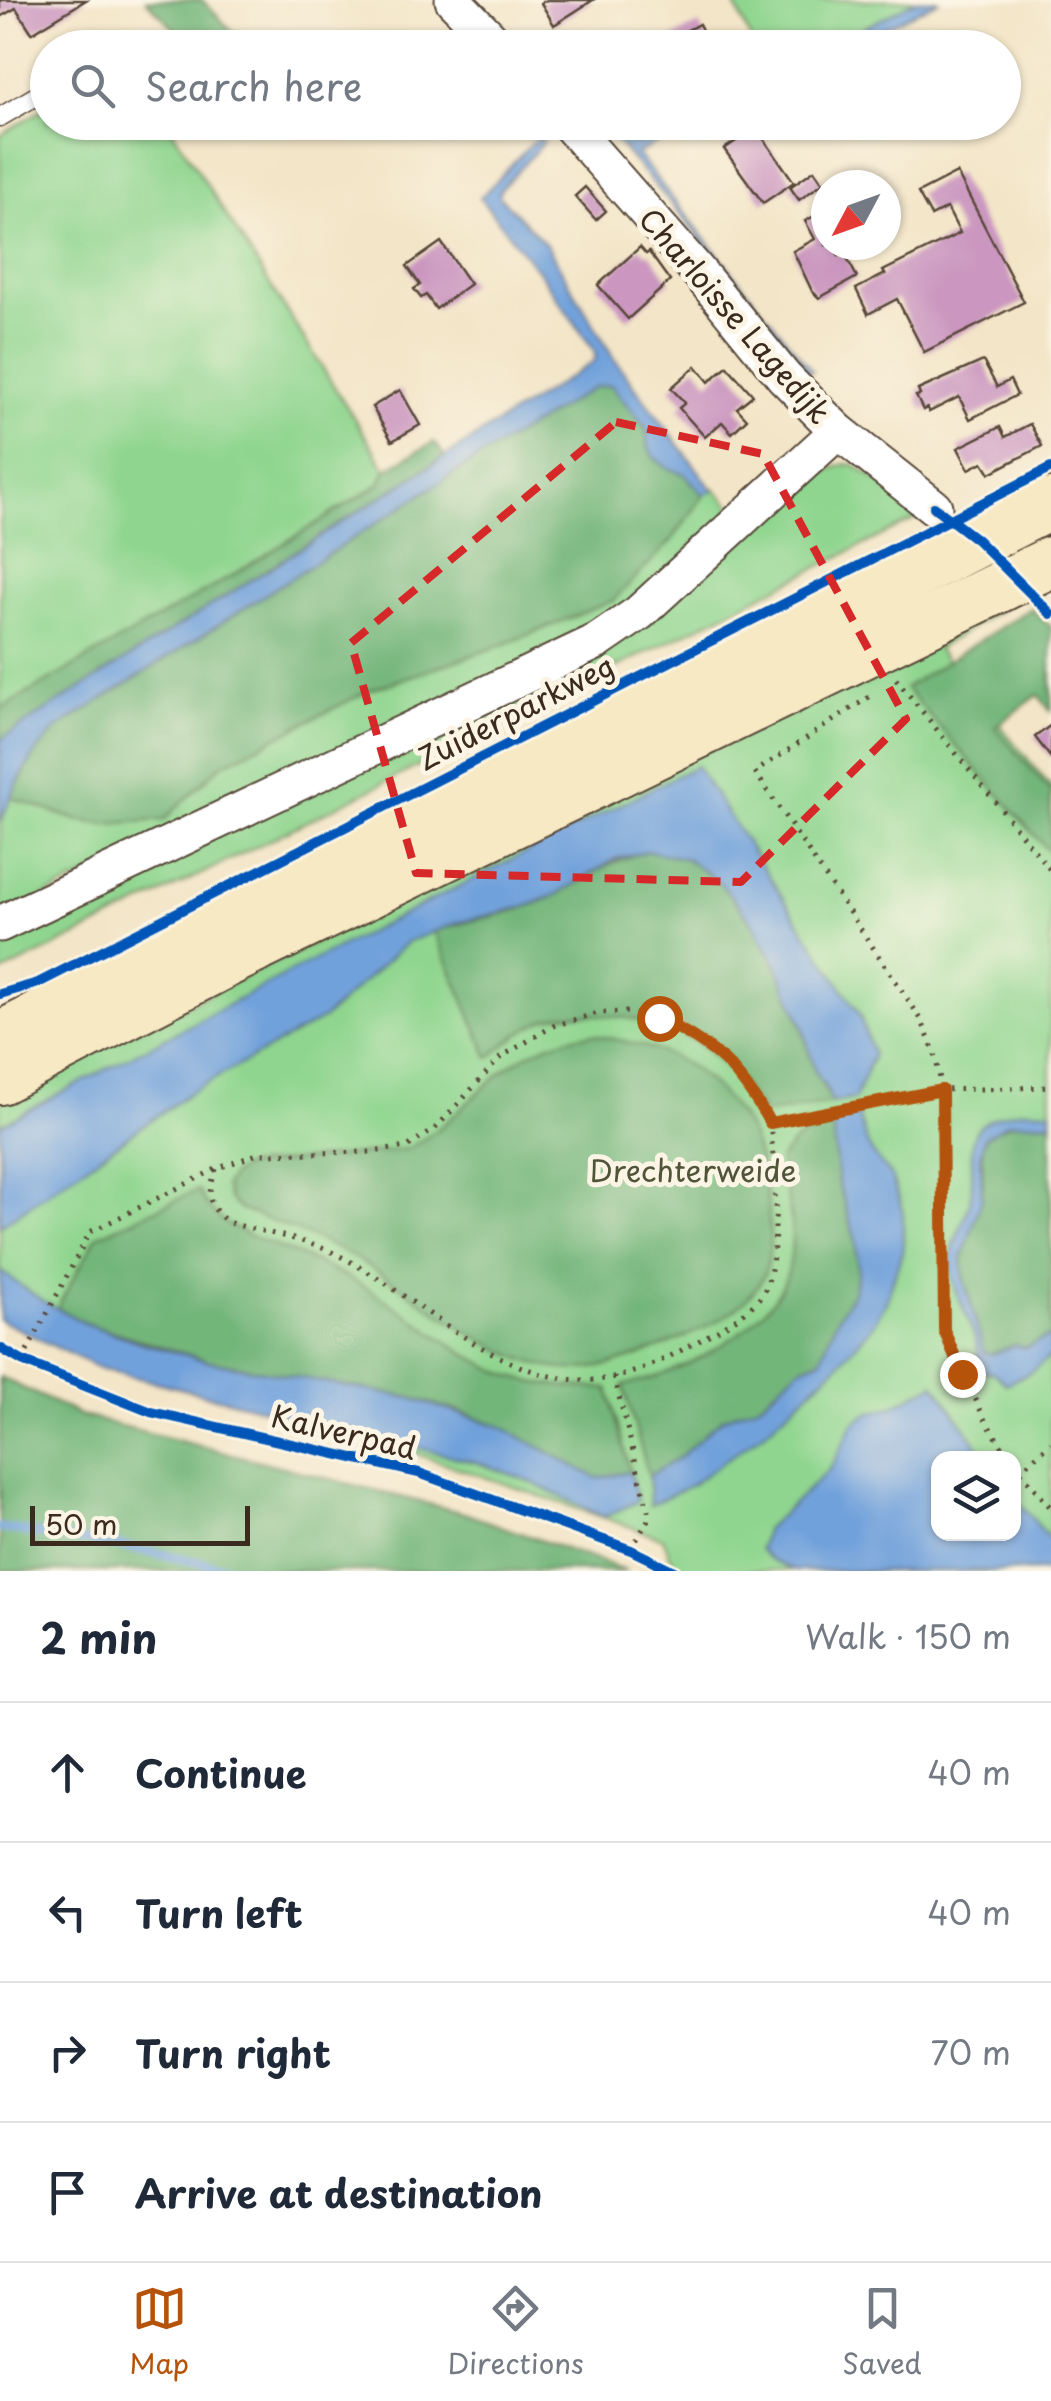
<!DOCTYPE html>
<meta charset="utf-8">
<style>
body{margin:0;font-family:"Playpen Sans",sans-serif;background:#f6f6f7;color:#1f2937}
.controls{position:absolute;right:30px;bottom:30px;display:grid;overflow:hidden;border-radius:20px;box-shadow:0 2px 8px #0004}
.controls button{width:90px;height:90px;display:grid;place-items:center;padding:0;border:0;border-bottom:2px solid #e0e1e3;background:#fff;color:#1f2937;font:50px sans-serif}
.compass{position:absolute;left:811px;top:170px;width:90px;height:90px;border-radius:50%;background:#fff;box-shadow:0 2px 8px #0004;rotate:229deg}
.scale{position:absolute;left:30px;bottom:25px;width:220px;box-sizing:border-box;padding-left:10px;border:5px solid #3b2a1e;border-top:0;font-size:28px;line-height:35px;white-space:nowrap;color:#3b2a1e;-webkit-text-stroke:8px #fcf5e5;paint-order:stroke}
.stop{position:absolute;width:30px;height:30px;margin:-22px;border:8px solid #b45309;border-radius:50%;background:#fff}
.stop.end{background:#b45309;border-color:#fff;box-shadow:0 2px 10px #0008}
.list{margin:0;padding:0;list-style:none}
h2{display:flex;justify-content:space-between;align-items:center;height:130px;margin:0;padding:0 40px;font-size:42px}
h2 small{font-size:32px;font-weight:400;color:#747a83}
.list li{display:grid;grid-template-columns:65px 1fr auto;gap:30px;align-items:center;box-sizing:border-box;height:140px;padding:0 40px;border-top:2px solid #e0e1e3}
.list b{display:block;font-size:38px;white-space:nowrap}
.list em{font-size:32px;font-style:normal;color:#747a83}
.icon{flex:none;width:55px;height:55px;fill:none;stroke:currentColor;stroke-width:2;stroke-linecap:round;stroke-linejoin:round}
.map{position:relative;flex:none;width:1051px;height:1571px;overflow:hidden}
.search{position:absolute;background:#fff;box-shadow:0 2px 8px #0004;left:30px;right:30px;top:30px;height:110px;display:flex;align-items:center;gap:25px;box-sizing:border-box;padding:0 35px;border-radius:55px;color:#747a83;font-size:38px}
.sheet{height:690px;background:#fff}
nav{display:flex;justify-content:space-around;align-items:center;box-sizing:border-box;height:140px;border-top:2px solid #e0e1e3;background:#fff;font-size:28px;color:#747a83}
nav a{display:grid;justify-items:center;gap:5px}
nav .on{color:#b45309}
.map>svg:first-child{display:block}
.green{fill:#8fd58f;stroke:#658056;stroke-width:2.5;fill-rule:evenodd}
.forest{fill:#73b67a;stroke:#57704c;stroke-width:2.5}
.water{fill:#71a1db;stroke:#56667c;stroke-width:2.5}
.lines{fill:none;stroke-linecap:round;stroke-linejoin:round}
.stream{stroke:#71a1db;stroke-width:9}
.building{fill:#cb97c0}
.service-casing{stroke:#574638;stroke-width:21}
.minor-casing{stroke:#574638;stroke-width:39}
.secondary-casing{stroke:#574638;stroke-width:54}
.path{stroke:#574638;stroke-width:5;stroke-dasharray:2.5 8;stroke-linecap:butt}
.service{stroke:#fff;stroke-width:18}
.minor{stroke:#fff;stroke-width:35}
.secondary{stroke:#f7e9c3;stroke-width:50}
.cycleway-casing{stroke:#fcf5e5;stroke-width:16}
.cycleway{stroke:#0057b8;stroke-width:10}
.route{stroke:#b45309;stroke-width:12}
.marked{fill:none;stroke:#d62828;stroke-width:8;stroke-dasharray:20 12;stroke-linejoin:round}
.labels{text-anchor:middle;dominant-baseline:central;stroke-width:10;stroke-linejoin:round;paint-order:stroke}
.street-label{font-size:30px;fill:#3b2a1e;stroke:#fcf5e5}
.park-label{font-size:30px;fill:#50553a;stroke:#fcf5e5}
</style>
<div class="map">
<svg width="1051" height="1571" viewBox="0 0 1051 1571">
<rect width="100%" height="100%" fill="#fcf5e5"/>
<filter id="ink" filterUnits="userSpaceOnUse"><feTurbulence type="fractalNoise" baseFrequency=".01" numOctaves="2"/><feDisplacementMap in="SourceGraphic" scale="20" xChannelSelector="R" yChannelSelector="G"/><feConvolveMatrix kernelMatrix="1 2 1 2 8 2 1 2 1" color-interpolation-filters="sRGB"/></filter>
<filter id="wash" filterUnits="userSpaceOnUse"><feTurbulence type="fractalNoise" baseFrequency=".0048" numOctaves="4" result="noise"/><feDisplacementMap in="SourceGraphic" scale="40" xChannelSelector="R" yChannelSelector="G"/><feGaussianBlur stdDeviation="2.25" result="paint"/><feColorMatrix in="noise" values="0 0 0 0 0 0 0 0 0 0 0 0 0 0 0 0 0 1.4 0 .05"/><feComposite in="paint" operator="in"/></filter>
<g filter="url(#wash)">
<rect width="100%" height="100%" fill="#f3e5c8"/>
<g class="green">
<path d="M733,0H917L828,48L754,47Z"/>
<path d="M47,106L48,122L168,123L386,469L380,484L230,577L0,709V136Z"/>
<path d="M846,464L855,465L921,511L917,518L0,974V943L210,836L687,585L822,472Z"/>
<path d="M714,488L734,509L619,618L0,918V824L10,797L76,820L103,824L164,819L221,765L370,690L505,644L672,540L704,495Z"/>
<path d="M1018,598L937,649L1051,787V1571H826L784,1566L797,1570L691,1571L673,1563L663,1538L71,1336L0,1295V1135L433,901L0,1125V1096ZM938,1458H1014V1534H938Z"/>
</g>
<g class="forest">
<path d="M146,0H202L247,47H192Z"/>
<path d="M611,385L646,428L649,448L654,457L667,468L685,474L704,495L672,540L613,601L505,644L370,690L221,765L164,820L103,824L77,820L10,797L40,745L58,728L456,472L595,387Z"/>
<path d="M434,442L445,456L0,740V709L230,577L380,484L386,469Z"/>
<path d="M1031,608L1051,627V711L1038,695L995,727L1051,792V854L905,688Z"/>
<path d="M648,851C660,853 676,854 687,859C742,884 782,969 801,1023C806,1038 809,1054 814,1068C819,1081 828,1090 831,1103L765,1114C719,1053 687,1022 608,1016C585,1014 561,1011 539,1022C521,1031 504,1045 489,1058L434,931C473,918 519,914 556,895C593,876 605,861 648,851Z"/>
<path d="M592,1034C627,1042 662,1047 692,1068C711,1082 737,1108 748,1129C764,1159 779,1246 763,1277C746,1311 700,1331 666,1345C635,1358 597,1372 563,1369C490,1363 410,1286 344,1252C311,1235 274,1222 239,1209L229,1199L225,1185L233,1174L246,1166L407,1149C482,1107 496,1047 592,1034Z"/>
<path d="M832,1117L838,1182L856,1241L858,1271L853,1293L835,1322L821,1359L801,1367L760,1404L723,1418L680,1457L649,1476L623,1385C676,1378 776,1326 789,1268C797,1231 787,1196 779,1160L795,1141Z"/>
<path d="M1015,1122H1051V1336L1025,1348L1015,1345L988,1355L983,1351L963,1273L962,1259L983,1187L982,1143L989,1133Z"/>
<path d="M198,1190C213,1224 243,1233 276,1246C307,1258 338,1271 366,1288C415,1316 462,1360 517,1378C546,1387 578,1387 608,1388L630,1472L597,1478L500,1426L461,1412L411,1398L209,1361L87,1324L57,1308L97,1236Z"/>
<path d="M0,1377L82,1416L464,1513L627,1571H0Z"/>
</g>
<g class="water">
<path d="M917,0H940L846,47H827Z"/>
<path d="M600,123H612L637,143L680,123H697L637,154L812,371L806,372L676,209Z"/>
<path d="M539,136L544,142L500,190L499,196L546,244L615,360L713,490L704,495L685,474L667,468L654,457L649,448L646,428L611,385L595,387L456,472L58,728C29,756 14,787 0,824V740L595,361V352L539,272L480,198Z"/>
<path d="M696,766L859,1013L873,1055L855,1099L831,1103L828,1092L815,1071L802,1024L777,966L751,921L720,883L687,859L648,851L616,859L556,895L528,906L457,923L407,942L324,1018L191,1092L0,1226V1125L308,963Z"/>
<path d="M1023,1110L1051,1111V1122L1008,1123L985,1137L981,1153L982,1199L962,1259L963,1274L984,1352L993,1354L1015,1345L1025,1348L1051,1336V1356L1031,1372L1006,1384L994,1373L974,1370C975,1365 978,1360 978,1355C979,1336 952,1292 951,1267C950,1243 965,1223 970,1201C980,1153 949,1122 1023,1110Z"/>
<path d="M857,1113L869,1148L891,1176L903,1210V1249L886,1303L870,1329L838,1365L766,1431L691,1485L650,1505L649,1476L680,1457L723,1418L760,1404L801,1367L821,1359L835,1322L853,1293L858,1271L856,1241L838,1182L832,1117Z"/>
<path d="M0,1271L43,1301L87,1324L146,1344L209,1361L411,1398L500,1426L597,1478L630,1472L638,1501L604,1517L524,1479L479,1463L99,1368L0,1320Z"/>
<path d="M935,1384L986,1458H938V1534H1014V1496L1051,1541V1571H796L770,1560L760,1549L765,1530L831,1468L853,1424L868,1413L891,1407Z"/>
</g>
<g class="lines">
<path class="stream" d="M0,1528L126,1547L241,1571"/>
</g>
<g id="blocks">
<g class="building">
<path d="M0,0H86L32,33L16,8L0,17Z"/>
<path d="M547,0H593L554,25L541,3Z"/>
<path d="M699,24L711,48H653Z"/>
<path d="M756,128L794,182L763,203L724,149Z"/>
<path d="M814,170L823,183L799,200L790,187Z"/>
<path d="M957,173L1024,302L924,352L897,299L868,314L856,289L885,274L883,271L960,233L947,208L931,216L918,193Z"/>
<path d="M585,187L606,211L596,220L575,196Z"/>
<path d="M826,210V245H833L839,256L844,253L857,277L819,298L812,291L793,251L815,239L805,221Z"/>
<path d="M441,242L470,284L436,309L426,295L421,298L414,289L420,285L407,266Z"/>
<path d="M640,247L646,254L649,252L670,281L628,319L598,285Z"/>
<path d="M983,361L997,387L1010,380L1017,395L970,419L959,397L929,412L927,408L923,410L916,396L920,395L918,390Z"/>
<path d="M696,366L709,382L727,366L753,395L737,408L747,419L732,433L722,422L705,437L679,408L685,403L671,388Z"/>
<path d="M400,390L420,425L392,441L372,407Z"/>
<path d="M1030,424L1042,446L990,473L983,462L969,469L958,448L1000,427L1005,437Z"/>
<path d="M1051,725V758L1035,737Z"/>
</g>
</g>
</g>
<g filter="url(#ink)">
<use href="#blocks" fill-opacity="0" stroke="#574638" stroke-width="2.5"/>
<g class="lines">
<g class="service-casing">
<g id="service">
<path d="M116,48L123,44"/>
<path d="M0,117L48,89"/>
</g>
</g>
<g class="minor-casing">
<g id="minor">
<path d="M453,0L500,48"/>
<path d="M567,122L696,269L784,377L838,431L934,507"/>
<path d="M0,924L598,641L639,613L838,431"/>
</g>
</g>
<g class="secondary-casing">
<g id="secondary">
<path d="M0,1037L1051,504"/>
<path d="M0,1079L228,961L1051,562"/>
</g>
</g>
<g class="path">
<path d="M896,679L1051,871"/>
<path d="M869,697L755,772L921,1019L935,1054L942,1090L1051,1087"/>
<path d="M216,1169C208,1196 205,1202 227,1222C260,1232 306,1239 336,1254C423,1297 510,1399 616,1377C646,1370 673,1355 700,1340C719,1329 747,1315 761,1296C783,1267 774,1159 770,1123"/>
<path d="M22,1361L90,1232L216,1169L257,1154L371,1152L407,1147L435,1129L501,1057L553,1026L598,1013L627,1012L659,1019L695,1036L727,1061L749,1087L770,1123L942,1090L944,1330L985,1420L1010,1458"/>
<path d="M614,1377L648,1510V1520L631,1550"/>
<path d="M1014,1464L1051,1508"/>
<path d="M1019,1471L1051,1443"/>
</g>
<use href="#service" class="service"/>
<use href="#minor" class="minor"/>
<use href="#secondary" class="secondary"/>
<g class="cycleway-casing">
<g id="cycleway">
<path d="M934,507L977,540L1051,614"/>
<path d="M0,994L38,983L1051,468"/>
<path d="M0,1348L22,1361L151,1412L419,1473L631,1550L674,1571"/>
</g>
</g>
<use href="#cycleway" class="cycleway"/>
</g>
</g>
<g class="lines" filter="url(#ink)">
<path class="route" d="M659,1018C717,1048 737,1066 770,1123L942,1090L944,1330L962,1374"/>
</g>
<path class="marked" d="M616,422L763,454L906,719L741,882L416,873L351,643Z"/>
<g class="labels">
<g class="street-label">
<text transform="translate(736 315) rotate(49)">Charloisse Lagedijk</text>
<text transform="translate(515 711) rotate(-27)">Zuiderparkweg</text>
<text transform="translate(344 1431) rotate(13)">Kalverpad</text>
</g>
<g class="park-label">
<text x="693" y="1169">Drechterweide</text>
</g>
</g>
</svg>
<div class="controls">
<button><svg class="icon" aria-label="layers" viewBox="0 0 24 24"><path d="M12 4l9 5-9 5-9-5zM3 14l9 5 9-5"/></svg></button>
</div>
<svg class="compass" viewBox="-18 -18 36 36"><path d="M0-13l5 13h-10z" fill="#e53935"/><path d="M0 13l5-13h-10z" fill="#747a83"/></svg>
<div class="scale">50 m</div>
<div class="stop" style="left:659px;top:1018px"></div>
<div class="stop end" style="left:962px;top:1374px"></div>
<div class="search"><svg class="icon" aria-label="search" viewBox="0 0 24 24"><circle cx="10" cy="10" r="6"/><path d="M15 15l6 6"/></svg>Search here</div>
</div>
<section class="sheet">
<h2>2 min<small>Walk · 150 m</small></h2>
<ul class="list">
<li><svg class="icon" aria-label="ahead" viewBox="0 0 24 24"><path d="M12 20V5M6 11l6-6 6 6"/></svg><div><b>Continue</b></div><em>40 m</em></li>
<li><svg class="icon" aria-label="left" viewBox="0 0 24 24"><path d="M17 20v-9H6M10 6l-5 5 5 5"/></svg><div><b>Turn left</b></div><em>40 m</em></li>
<li><svg class="icon" aria-label="right" viewBox="0 0 24 24"><path d="M7 20v-9h11M14 6l5 5-5 5"/></svg><div><b>Turn right</b></div><em>70 m</em></li>
<li><svg class="icon" aria-label="arrive" viewBox="0 0 24 24"><path d="M6 21V4h12l-3 4 3 4H6"/></svg><div><b>Arrive at destination</b></div></li>
</ul>
</section>
<nav>
<a class="on"><svg class="icon" aria-label="map" viewBox="0 0 24 24"><path d="M3 6l6-2 6 2 6-2v14l-6 2-6-2-6 2zM9 4v14M15 6v14"/></svg>Map</a>
<a><svg class="icon" aria-label="directions" viewBox="0 0 24 24"><path d="M12 3l9 9-9 9-9-9zM9 14v-3h6M13 9l2 2-2 2"/></svg>Directions</a>
<a><svg class="icon" aria-label="saved" viewBox="0 0 24 24"><path d="M7 4h10v16l-5-4-5 4z"/></svg>Saved</a>
</nav>
